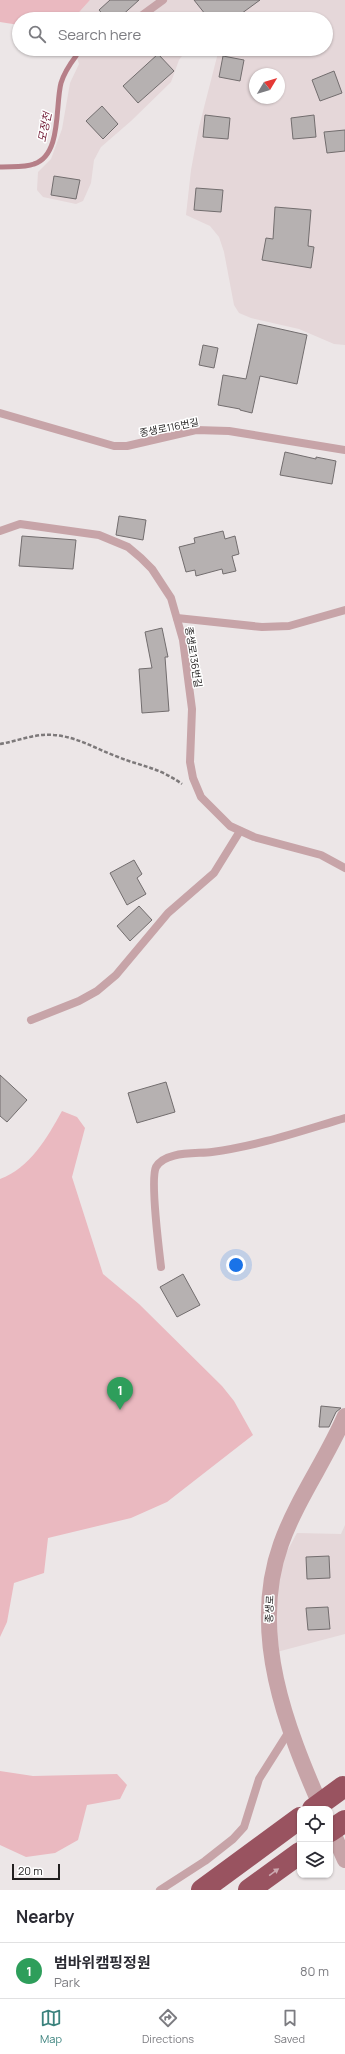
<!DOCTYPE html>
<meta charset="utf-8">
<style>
body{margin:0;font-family:Manrope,"Noto Sans KR",sans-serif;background:#f7f7f7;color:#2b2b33}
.controls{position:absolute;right:12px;bottom:12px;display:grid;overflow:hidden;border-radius:8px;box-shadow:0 1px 3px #0004}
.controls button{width:36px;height:36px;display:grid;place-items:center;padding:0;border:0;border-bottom:1px solid #e1e1e2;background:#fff;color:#2b2b33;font:20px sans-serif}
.compass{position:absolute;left:249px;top:68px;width:36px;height:36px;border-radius:50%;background:#fff;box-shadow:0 1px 3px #0004;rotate:52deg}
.scale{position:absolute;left:12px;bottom:10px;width:48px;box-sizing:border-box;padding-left:4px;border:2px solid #211f1f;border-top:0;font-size:11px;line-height:14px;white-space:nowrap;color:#211f1f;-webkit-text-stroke:3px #fff;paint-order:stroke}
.you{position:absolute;left:236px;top:1265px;width:14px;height:14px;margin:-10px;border:3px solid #fff;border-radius:50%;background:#1a73e8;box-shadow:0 0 0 6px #1a73e833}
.badge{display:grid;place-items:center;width:26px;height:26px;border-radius:50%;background:#3b827d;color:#fff;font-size:13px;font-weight:700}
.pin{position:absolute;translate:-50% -33px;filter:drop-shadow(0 1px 2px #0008)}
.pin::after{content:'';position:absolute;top:21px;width:14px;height:12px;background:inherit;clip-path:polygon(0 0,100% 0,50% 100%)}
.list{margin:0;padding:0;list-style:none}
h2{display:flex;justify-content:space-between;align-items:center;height:52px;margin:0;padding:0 16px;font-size:17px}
h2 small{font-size:13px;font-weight:400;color:#7c7c81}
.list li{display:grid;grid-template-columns:26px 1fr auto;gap:12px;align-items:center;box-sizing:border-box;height:56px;padding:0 16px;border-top:1px solid #e1e1e2}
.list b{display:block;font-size:15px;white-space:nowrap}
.list p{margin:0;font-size:13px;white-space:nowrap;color:#7c7c81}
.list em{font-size:13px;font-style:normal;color:#7c7c81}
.icon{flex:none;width:22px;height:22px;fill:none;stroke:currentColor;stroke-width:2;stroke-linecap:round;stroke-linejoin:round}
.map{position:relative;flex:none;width:345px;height:1890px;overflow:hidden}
.search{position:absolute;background:#fff;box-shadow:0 1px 3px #0004;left:12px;right:12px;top:12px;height:44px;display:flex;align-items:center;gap:10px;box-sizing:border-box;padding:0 14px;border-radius:22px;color:#7c7c81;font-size:15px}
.sheet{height:108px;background:#fff}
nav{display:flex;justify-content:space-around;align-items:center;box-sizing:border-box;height:56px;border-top:1px solid #e1e1e2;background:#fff;font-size:11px;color:#7c7c81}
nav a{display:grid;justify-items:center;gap:2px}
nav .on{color:#3b827d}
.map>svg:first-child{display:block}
.built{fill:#e5d7d9;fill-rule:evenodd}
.green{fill:#eab9c0}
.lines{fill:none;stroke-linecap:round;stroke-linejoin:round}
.stream{stroke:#b67f88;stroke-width:5}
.building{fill:#b6b1b1;stroke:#726d6e}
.path{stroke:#7d797a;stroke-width:2.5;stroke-dasharray:4 2;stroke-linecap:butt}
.service{stroke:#c7a4a8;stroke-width:8}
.minor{stroke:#c7a4a8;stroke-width:16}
.motorway{stroke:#995360;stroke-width:22}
.motorway-bridge{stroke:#995360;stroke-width:22}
.oneway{fill:#cca9b0}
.labels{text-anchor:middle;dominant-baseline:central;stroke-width:3;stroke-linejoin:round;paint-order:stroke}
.street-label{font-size:10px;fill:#211f1f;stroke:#fff}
.water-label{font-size:11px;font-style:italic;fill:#6b122d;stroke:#fff}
</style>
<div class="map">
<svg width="345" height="1890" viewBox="0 0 345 1890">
<rect width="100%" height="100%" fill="#ece6e7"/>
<g class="built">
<path d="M90,0H345V345L334,344L299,329L251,318L239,313L234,305L224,252L219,237L210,226L186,215L191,170L199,127L219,49H326V19H73ZM255,74H279V98H255Z"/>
<path d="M74,49H187L179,60L171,82L131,121L101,147L94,160L91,183L83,201L76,204L43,197L37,190L38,172L51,159L62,129L70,83L79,64Z"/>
<path d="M345,1525V1634L273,1653L270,1632L283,1559L297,1533L341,1534Z"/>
</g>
<g class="green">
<path d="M0,0H90L73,19H19V25L0,22Z"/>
<path d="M62,1111L77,1117L85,1128L72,1177L103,1274L139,1304L222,1386L234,1401L253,1435L167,1502L131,1518L48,1538L44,1573L14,1583L7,1622L0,1637V1179C30,1168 47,1138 62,1111Z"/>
<path d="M0,1771L33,1776L117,1774L127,1785L120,1799L87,1805L78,1840L55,1853L26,1857L0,1845Z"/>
</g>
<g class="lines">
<path class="stream" d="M0,167C10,166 24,168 34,164C62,155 55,105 61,83C64,73 70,64 76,56"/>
</g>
<g class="building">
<path d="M110,0H139L118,19H107L99,10Z"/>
<path d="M194,0H260L234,19H209Z"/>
<path d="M158,54L174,71L138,103L123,86Z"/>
<path d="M223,56L244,60L240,81L219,77Z"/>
<path d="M334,71L342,93L320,101L312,80Z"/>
<path d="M102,106L118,124L103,139L86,121Z"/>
<path d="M205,115L230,118L228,139L203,137Z"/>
<path d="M314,115L316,137L293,139L291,118Z"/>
<path d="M345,130V151L327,153L324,132Z"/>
<path d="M54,176L80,180L76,199L51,195Z"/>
<path d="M196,188L223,190L221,212L194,210Z"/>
<path d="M275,207L311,210L308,246L314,247L311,268L262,260L266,238L273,239Z"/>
<path d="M258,324L307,335L297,384L260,376L252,413L240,410V409L218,405L223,375L246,379Z"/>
<path d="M203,345L218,348L214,368L199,365Z"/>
<path d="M285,452L316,459V457L336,461L332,484L280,475Z"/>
<path d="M119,516L146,520L143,540L116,535Z"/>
<path d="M223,531L225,539L235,536L239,554L232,556L236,571L223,574L222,569L196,576L195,570L186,572L179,547L195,543L194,538Z"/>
<path d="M22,536L76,540L73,569L19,566Z"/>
<path d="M162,628L168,657H165L169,711L142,713L139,669L152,668L145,632Z"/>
<path d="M134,860L142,874L137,878L146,894L127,905L110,873Z"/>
<path d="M139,906L152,920L130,941L117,926Z"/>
<path d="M0,1075L27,1100L7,1122L0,1116Z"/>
<path d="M166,1082L175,1112L137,1123L128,1093Z"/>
<path d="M183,1274L200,1305L177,1317L160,1287Z"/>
<path d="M321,1406L341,1408L336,1412L329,1427H319Z"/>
<path d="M329,1556L330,1578L307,1579L306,1557Z"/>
<path d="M328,1607L330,1629L308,1630L306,1608Z"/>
</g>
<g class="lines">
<path class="path" d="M0,744C18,741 36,733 54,735C78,737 96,749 118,757C143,767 158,767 182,784"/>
<g class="service">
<path d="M137,19L163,0"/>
<path d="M0,413L114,446H127L196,430L229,431L345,450"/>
<path d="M0,531L20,524L99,535L128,547L141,558L152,569L171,598L183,640L192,709L190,762L193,778L201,797L230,826L254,837L321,855L345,868"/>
<path d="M177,618L262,627L289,626L345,610"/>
<path d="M31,1020L79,1001L97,991L116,975L168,913L214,873L240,831"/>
<path d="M161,1267C159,1250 150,1179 156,1167C165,1151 195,1154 212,1152C258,1146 301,1131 345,1118"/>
<path d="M160,1890L205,1861L233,1839L244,1827L259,1779L290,1730"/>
</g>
<g class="minor">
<path d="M322,1809C286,1727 249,1633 281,1544C297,1499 326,1460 345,1416"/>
<path d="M330,1826L345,1860"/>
</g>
<g class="motorway">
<path d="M202,1890L300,1818"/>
<path d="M249,1890L300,1853"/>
</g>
<g class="motorway-bridge">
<path d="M313,1809L343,1787"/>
<path d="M330,1831L345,1821"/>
</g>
</g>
<defs><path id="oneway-solid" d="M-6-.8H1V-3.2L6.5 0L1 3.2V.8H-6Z"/></defs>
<use class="oneway" href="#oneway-solid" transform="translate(274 1872) rotate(-36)"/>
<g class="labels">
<g class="street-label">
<text transform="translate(169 427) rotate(-11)">종생로116번길</text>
<text transform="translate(194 657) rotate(81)">종생로136번길</text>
<text transform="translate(269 1609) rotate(-88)">종생로</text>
</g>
<g class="water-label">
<text transform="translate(44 127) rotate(-79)">모정천</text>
</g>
</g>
</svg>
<div class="controls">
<button><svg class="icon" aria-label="locate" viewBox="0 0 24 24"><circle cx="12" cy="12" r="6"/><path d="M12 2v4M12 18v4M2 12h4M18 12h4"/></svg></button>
<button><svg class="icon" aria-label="layers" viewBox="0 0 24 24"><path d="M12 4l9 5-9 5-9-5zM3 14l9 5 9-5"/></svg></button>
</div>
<svg class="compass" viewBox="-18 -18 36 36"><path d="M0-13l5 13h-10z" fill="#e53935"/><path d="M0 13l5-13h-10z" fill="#7c7c81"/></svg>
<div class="scale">20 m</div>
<div class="you"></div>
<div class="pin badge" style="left:120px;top:1410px;background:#2e9e5b">1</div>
<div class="search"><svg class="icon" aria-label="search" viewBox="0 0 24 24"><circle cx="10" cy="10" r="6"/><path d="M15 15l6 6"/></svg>Search here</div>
</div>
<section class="sheet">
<h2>Nearby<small></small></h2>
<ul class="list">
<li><span class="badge" style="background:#2e9e5b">1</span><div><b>범바위캠핑정원</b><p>Park</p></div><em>80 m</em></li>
</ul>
</section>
<nav>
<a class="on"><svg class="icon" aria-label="map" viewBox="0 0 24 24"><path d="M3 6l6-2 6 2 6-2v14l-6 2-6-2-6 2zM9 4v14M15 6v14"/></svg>Map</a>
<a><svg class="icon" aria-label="directions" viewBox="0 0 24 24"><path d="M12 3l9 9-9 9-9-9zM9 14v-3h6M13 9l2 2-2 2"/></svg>Directions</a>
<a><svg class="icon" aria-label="saved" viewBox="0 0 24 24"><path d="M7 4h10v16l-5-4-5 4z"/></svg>Saved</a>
</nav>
